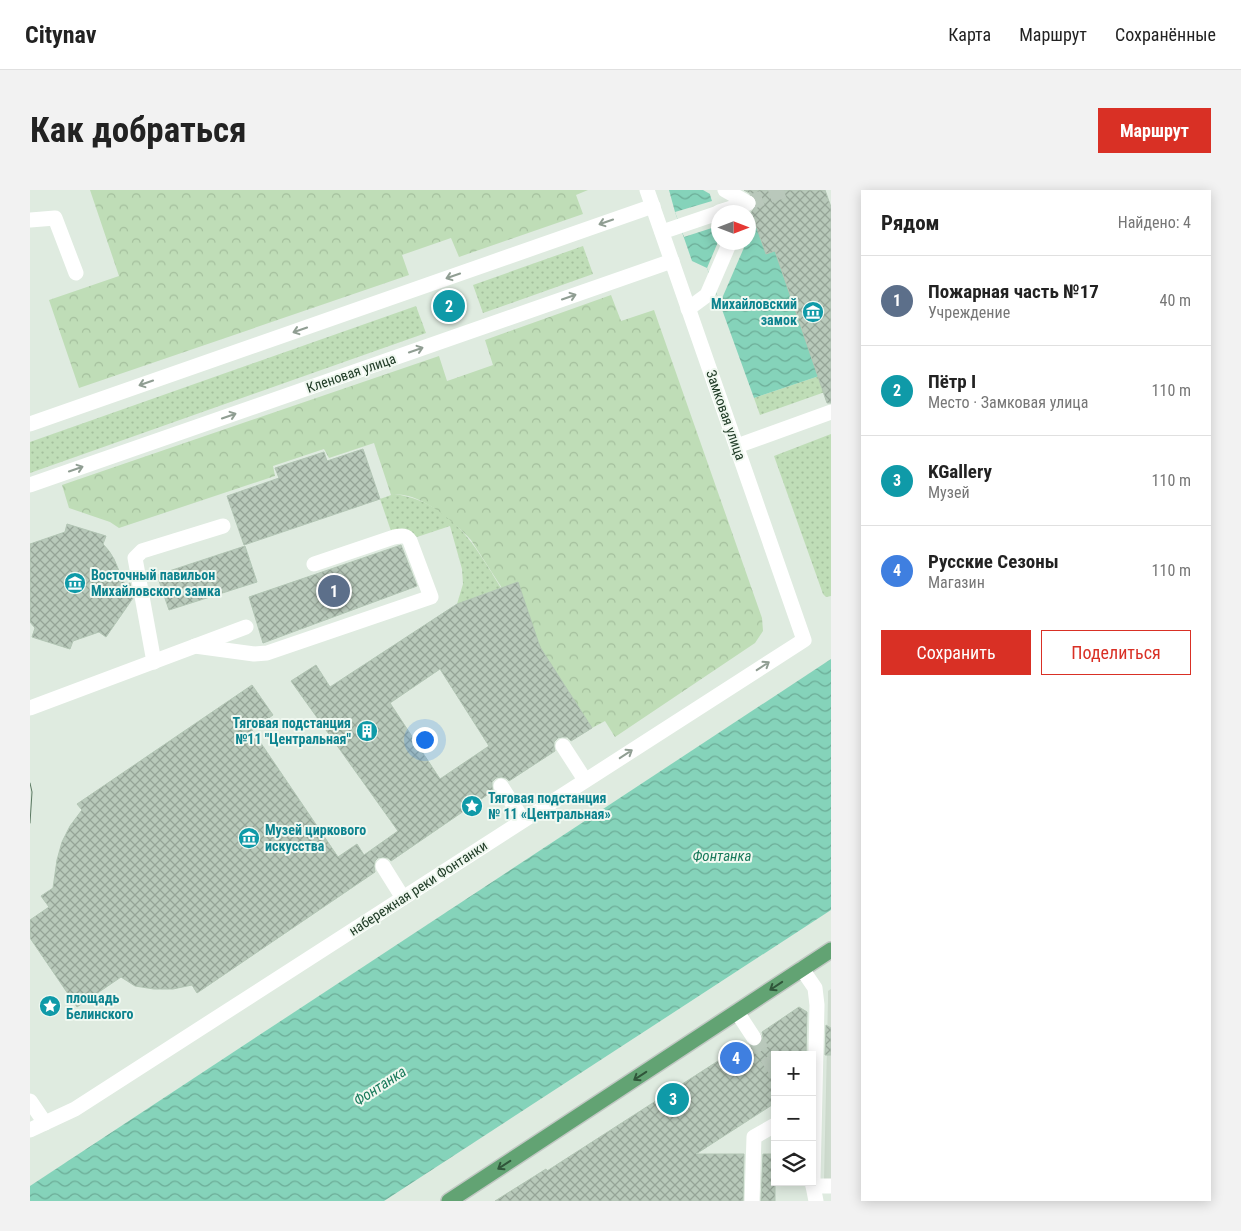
<!DOCTYPE html>
<html lang="ru">
<meta charset="utf-8">
<style>
body{margin:0;font-family:"Roboto Condensed",sans-serif;background:#f2f2f2;color:#222}
.controls{position:absolute;right:15px;bottom:15px;display:grid;overflow:hidden;border-radius:0px;box-shadow:0 2px 12px #0003}
.controls button{width:45px;height:45px;display:grid;place-items:center;padding:0;border:0;border-bottom:1px solid #e0e0e0;background:#fff;color:#222;font:25px sans-serif}
.compass{position:absolute;left:681px;top:15px;width:45px;height:45px;border-radius:50%;background:#fff;box-shadow:0 2px 12px #0003;rotate:90deg}
.you{position:absolute;left:394px;top:549px;width:18px;height:18px;margin:-12px;border:4px solid #fff;border-radius:50%;background:#1a73e8;box-shadow:0 0 0 8px #1a73e833}
.badge{display:grid;place-items:center;width:32px;height:32px;border-radius:50%;background:#d93025;color:#fff;font-size:16px;font-weight:700}
.pin{position:absolute;translate:-50% -50%;border:2px solid #fff;box-shadow:0 1px 5px #0006}
.list{margin:0;padding:0;list-style:none}
h2{display:flex;justify-content:space-between;align-items:center;height:65px;margin:0;padding:0 20px;font-size:21px}
h2 small{font-size:16px;font-weight:400;color:#767676}
.list li{display:grid;grid-template-columns:32px 1fr auto;gap:15px;align-items:center;box-sizing:border-box;height:90px;padding:0 20px;border-top:1px solid #e0e0e0}
.list b{display:block;font-size:19px;white-space:nowrap}
.list p{margin:0;font-size:16px;white-space:nowrap;color:#767676}
.list em{font-size:16px;font-style:normal;color:#767676}
.actions{display:flex;gap:10px;padding:15px 20px}
.actions a{flex:1;padding:11px 0;border:1px solid #d93025;border-radius:0px;text-align:center;font-size:18px;color:#d93025}
.actions .main{background:#d93025;color:#fff}
.icon{flex:none;width:28px;height:28px;fill:none;stroke:currentColor;stroke-width:2;stroke-linecap:round;stroke-linejoin:round}
.map{position:relative;flex:none;width:801px;height:1011px;overflow:hidden;border-radius:0px}
header{display:flex;align-items:center;gap:30px;box-sizing:border-box;height:70px;padding:0 25px;background:#fff;border-bottom:1px solid #e0e0e0}
header strong{font-size:24px}
nav{display:flex;gap:28px;margin-inline-start:auto;font-size:18px}
.intro{display:flex;align-items:center;justify-content:space-between;box-sizing:border-box;height:120px;padding:0 30px}
h1{margin:0;font-size:35px}
.button{padding:12px 22px;border-radius:0px;background:#d93025;color:#fff;font-size:18px;font-weight:700}
main{display:flex;gap:30px;padding:0 30px}
aside{flex:1;background:#fff;border-radius:0px;box-shadow:0 2px 12px #0003}
.map>svg:first-child{display:block}
.built{fill:#cedbce}
.grass{fill:url(#grass-dots)}
.park{fill:url(#park-crowns)}
.water{fill:url(#water-waves)}
.pier{fill:#dfebe0}
.building{fill:url(#building-cross-hatch);stroke:#b2c5b4;fill-rule:evenodd}
.lines{fill:none;stroke-linecap:round;stroke-linejoin:round}
.minor-tunnel{stroke:#b9c8bb;stroke-width:15;stroke-dasharray:15 8;stroke-linecap:butt}
.major-casing{stroke:#c1c8c3;stroke-width:18}
.minor{stroke:#fff;stroke-width:15}
.major{stroke:#62a373;stroke-width:15}
.tram{stroke:#5a7861;stroke-width:1}
.oneway{stroke:#909e93}
.oneway2{stroke:#30563a}
.labels{text-anchor:middle;dominant-baseline:central;stroke-width:4;stroke-linejoin:round;paint-order:stroke}
.culture-label{font-size:14px;font-weight:bold;fill:#0d838f;stroke:#f0f8f0;text-anchor:start}
.street-label{font-size:14px;fill:#203c27;stroke:#f0f8f0}
.water-label{font-size:15px;font-style:italic;fill:#187a5b;stroke:#f0f8f0}
</style>
<header>
<strong>Citynav</strong>
<nav><a>Карта</a><a>Маршрут</a><a>Сохранённые</a></nav>
</header>
<div class="intro"><h1>Как добраться</h1><a class="button">Маршрут</a></div>
<main>
<div class="map">
<svg width="801" height="1011" viewBox="0 0 801 1011">
<defs>
<pattern id="grass-dots" width="8" height="8" patternUnits="userSpaceOnUse" patternTransform="scale(1.25)"><rect width="8" height="8" fill="#bfddb7"/><path d="M2 2h.1M6 6h.1" fill="none" stroke="#a4bf9d" stroke-width="1.8" stroke-linecap="round"/></pattern>
<pattern id="park-crowns" width="20" height="18" patternUnits="userSpaceOnUse" patternTransform="scale(1.25)"><rect width="20" height="18" fill="#bfddb7"/><path d="M2 6a3 3 0 1 1 6 0M12 15a3 3 0 1 1 6 0" fill="none" stroke="#a4bf9d"/></pattern>
<pattern id="water-waves" width="16" height="10" patternUnits="userSpaceOnUse" patternTransform="scale(1.25)"><rect width="16" height="10" fill="#85d3ba"/><path d="M0 5q4-4 8 0t8 0" fill="none" stroke="#6cac97"/></pattern>
<pattern id="building-cross-hatch" width="8" height="8" patternUnits="userSpaceOnUse" patternTransform="scale(1.25)"><rect width="8" height="8" fill="#b8c9ba"/><path d="M0 0l8 8M0 8l8-8" fill="none" stroke="#95a497"/></pattern>
</defs>
<rect width="100%" height="100%" fill="#dfebe0"/>
<path class="built" d="M801,799V990H794L798,809V801Z"/>
<g class="grass">
<path d="M553,56L563,84L453,123L443,95Z"/>
<path d="M386,116L396,143L0,283V252Z"/>
<path d="M789,186L795,202L730,225L724,208Z"/>
<path d="M801,244V406L796,407L793,404L744,266Z"/>
<path d="M364,304C421,312 444,354 471,398L427,414L433,394L432,379L420,336L387,347L379,342L361,341L350,309Z"/>
</g>
<g class="park">
<path d="M60,0H558L546,5L553,24L429,67L421,48L372,65L379,85L49,198L19,110L89,86Z"/>
<path d="M581,105L591,131L624,120L732,428L733,441L725,453L585,547L575,531L562,538L441,350C424,332 389,300 361,305L344,253L299,268L294,259L243,276L245,286L89,338L80,332L39,318L32,295L409,166L417,191L423,189L463,175L455,150Z"/>
</g>
<g class="water">
<path d="M639,0H681L680,4L688,28V52H718L719,48L725,32L745,61L786,180L789,186L724,208L677,78L662,71L645,22Z"/>
<path d="M801,469V720L354,1011H0V996Z"/>
</g>
<g class="pier">
<path d="M673,0H684L683,3L689,22H688V36L654,47L645,22L682,11L680,4Z"/>
<path d="M688,52L716,53L690,113L677,78Z"/>
</g>
<g class="building">
<path d="M714,0H795L801,17V213H797L745,61L736,64L721,22L726,17L727,10L724,6Z"/>
<path d="M333,259L350,309L214,355L197,306L249,288L245,278L294,262L297,271Z"/>
<path d="M37,334L76,346L73,354L79,361L84,369L95,395L100,393L103,408L76,447L69,442L43,451L40,459L2,447L5,438L0,432V354L35,342Z"/>
<path d="M371,355L387,396L233,453L219,407Z"/>
<path d="M215,356L227,392L139,420L127,385Z"/>
<path d="M488,392L510,457L562,538L541,551L537,547H532L528,548L524,552V557L525,561L479,591L476,588L471,587L466,588L462,592V596L463,601L361,671L358,668L353,667L348,668L345,671L344,676L345,682L167,803L162,795L143,799H124L105,796L91,787L47,817L0,748V730L19,717L11,706L23,698L27,670L32,652L40,636L52,620L47,614L222,495L243,525L222,540L308,667L327,654L334,665L368,641L261,491L286,475L300,497L427,414ZM410,479L459,556L410,589L360,513Z"/>
<path d="M769,817L777,822L776,865H745V913L666,964H714L713,1011H465L516,979L517,981L716,853L720,857H725L729,856L733,852V847L732,842Z"/>
<path d="M796,835L801,838V865H795Z"/>
<path d="M733,964H745V1011H731Z"/>
</g>
<g class="lines">
<g class="minor-tunnel">
<path d="M718,13L755,0"/>
<path d="M724,848L745,879"/>
</g>
<g class="major-casing">
<path id="major" d="M419,1011L801,760"/>
</g>
<g class="minor">
<path d="M695,0L718,13"/>
<path d="M689,22L718,13"/>
<path d="M0,30L25,28L46,83"/>
<path d="M632,42L688,23"/>
<path d="M658,119L677,105L700,52"/>
<path d="M0,234L623,16"/>
<path d="M707,256L801,222"/>
<path d="M0,295L642,71"/>
<path d="M165,456L224,464L237,463L401,407L380,351C376,344 370,346 364,347L284,374"/>
<path d="M124,472L105,368L112,361L193,336"/>
<path d="M0,518L216,437"/>
<path d="M533,556L555,590"/>
<path d="M471,596L493,630"/>
<path d="M353,676L373,708"/>
<path d="M772,779L785,798L787,815L783,990V996L786,1011"/>
<path d="M707,822L724,848"/>
<path d="M0,911L15,933"/>
<path d="M0,940L45,919L774,450L617,0"/>
<path d="M783,996H801"/>
<path d="M722,1011L724,947L745,935"/>
</g>
<use href="#major" class="major"/>
<path class="tram" d="M0,593L2,602L0,633"/>
</g>
<defs><path id="oneway-shaft" d="M-6 0H5M1.5-3L5.5 0L1.5 3" fill="none" stroke-width="1.6" stroke-linecap="round" stroke-linejoin="round" transform="scale(1.25)"/></defs>
<g class="oneway">
<use href="#oneway-shaft" transform="translate(576 32) rotate(161)"/>
<use href="#oneway-shaft" transform="translate(423 86) rotate(161)"/>
<use href="#oneway-shaft" transform="translate(539 107) rotate(-19)"/>
<use href="#oneway-shaft" transform="translate(270 140) rotate(161)"/>
<use href="#oneway-shaft" transform="translate(386 160) rotate(-19)"/>
<use href="#oneway-shaft" transform="translate(116 193) rotate(161)"/>
<use href="#oneway-shaft" transform="translate(199 226) rotate(-19)"/>
<use href="#oneway-shaft" transform="translate(46 279) rotate(-19)"/>
<use href="#oneway-shaft" transform="translate(733 476) rotate(-33)"/>
<use href="#oneway-shaft" transform="translate(596 564) rotate(-33)"/>
</g>
<g class="oneway2">
<use href="#oneway-shaft" transform="translate(746 796) rotate(146)"/>
<use href="#oneway-shaft" transform="translate(610 886) rotate(147)"/>
<use href="#oneway-shaft" transform="translate(474 975) rotate(147)"/>
</g>
<defs>
<g id="museum-disc" transform="scale(1.125)"><circle r="9.5" fill="#0f9aa8" stroke="#f0f8f0"/><path d="M0-6L6-3V-2H-6V-3ZM-5-1h2V3h-2ZM-1-1h2V3h-2ZM3-1h2V3H3ZM-6 4H6V6H-6Z" fill="#fff"/></g>
<g id="building-disc" transform="scale(1.125)"><circle r="9.5" fill="#0f9aa8" stroke="#f0f8f0"/><path d="M-4-6H4V6H1V3H-1V6H-4ZM-2.5-4.3h1.7v1.8h-1.7ZM.8-4.3h1.7v1.8H.8ZM-2.5-1h1.7V.8h-1.7ZM.8-1h1.7V.8H.8Z" fill="#fff"/></g>
<g id="sight-disc" transform="scale(1.125)"><circle r="9.5" fill="#0f9aa8" stroke="#f0f8f0"/><path d="M0-6L1.8-2.2L6-1.7L2.9 1.2L3.7 5.4L0 3.3L-3.7 5.4L-2.9 1.2L-6-1.7L-1.8-2.2Z" fill="#fff"/></g>
</defs>
<g fill-rule="evenodd">
<use href="#museum-disc" x="783" y="122"/>
<use href="#museum-disc" x="45" y="393"/>
<use href="#building-disc" x="337" y="541"/>
<use href="#sight-disc" x="442" y="616"/>
<use href="#museum-disc" x="219" y="648"/>
<use href="#sight-disc" x="20" y="816"/>
</g>
<g class="labels">
<g class="culture-label">
<text x="767" y="114" text-anchor="end">Михайловский<tspan x="767" dy="16">замок</tspan></text>
<text x="61" y="385">Восточный павильон<tspan x="61" dy="16">Михайловского замка</tspan></text>
<text x="321" y="533" text-anchor="end">Тяговая подстанция<tspan x="321" dy="16">№11 "Центральная"</tspan></text>
<text x="458" y="608">Тяговая подстанция<tspan x="458" dy="16">№ 11 «Центральная»</tspan></text>
<text x="235" y="640">Музей циркового<tspan x="235" dy="16">искусства</tspan></text>
<text x="36" y="808">площадь<tspan x="36" dy="16">Белинского</tspan></text>
</g>
<g class="street-label">
<text transform="translate(321 183) rotate(-19)">Кленовая улица</text>
<text transform="translate(696 225) rotate(71)">Замковая улица</text>
<text transform="translate(388 698) rotate(-33)">набережная реки Фонтанки</text>
</g>
<g class="water-label">
<text x="692" y="666">Фонтанка</text>
<text transform="translate(350 896) rotate(-33)">Фонтанка</text>
</g>
</g>
</svg>
<div class="controls">
<button>+</button>
<button>−</button>
<button><svg class="icon" aria-label="layers" viewBox="0 0 24 24"><path d="M12 4l9 5-9 5-9-5zM3 14l9 5 9-5"/></svg></button>
</div>
<svg class="compass" viewBox="-18 -18 36 36"><path d="M0-13l5 13h-10z" fill="#e53935"/><path d="M0 13l5-13h-10z" fill="#767676"/></svg>
<div class="you"></div>
<div class="pin badge" style="left:304px;top:401px;background:#5c6f8a">1</div>
<div class="pin badge" style="left:419px;top:116px;background:#0f9aa8">2</div>
<div class="pin badge" style="left:643px;top:909px;background:#0f9aa8">3</div>
<div class="pin badge" style="left:706px;top:868px;background:#3f7fe0">4</div>
</div>
<aside>
<h2>Рядом<small>Найдено: 4</small></h2>
<ul class="list">
<li><span class="badge" style="background:#5c6f8a">1</span><div><b>Пожарная часть №17</b><p>Учреждение</p></div><em>40 m</em></li>
<li><span class="badge" style="background:#0f9aa8">2</span><div><b>Пётр I</b><p>Место · Замковая улица</p></div><em>110 m</em></li>
<li><span class="badge" style="background:#0f9aa8">3</span><div><b>KGallery</b><p>Музей</p></div><em>110 m</em></li>
<li><span class="badge" style="background:#3f7fe0">4</span><div><b>Русские Сезоны</b><p>Магазин</p></div><em>110 m</em></li>
</ul>
<div class="actions"><a class="main">Сохранить</a><a>Поделиться</a></div>
</aside>
</main>
